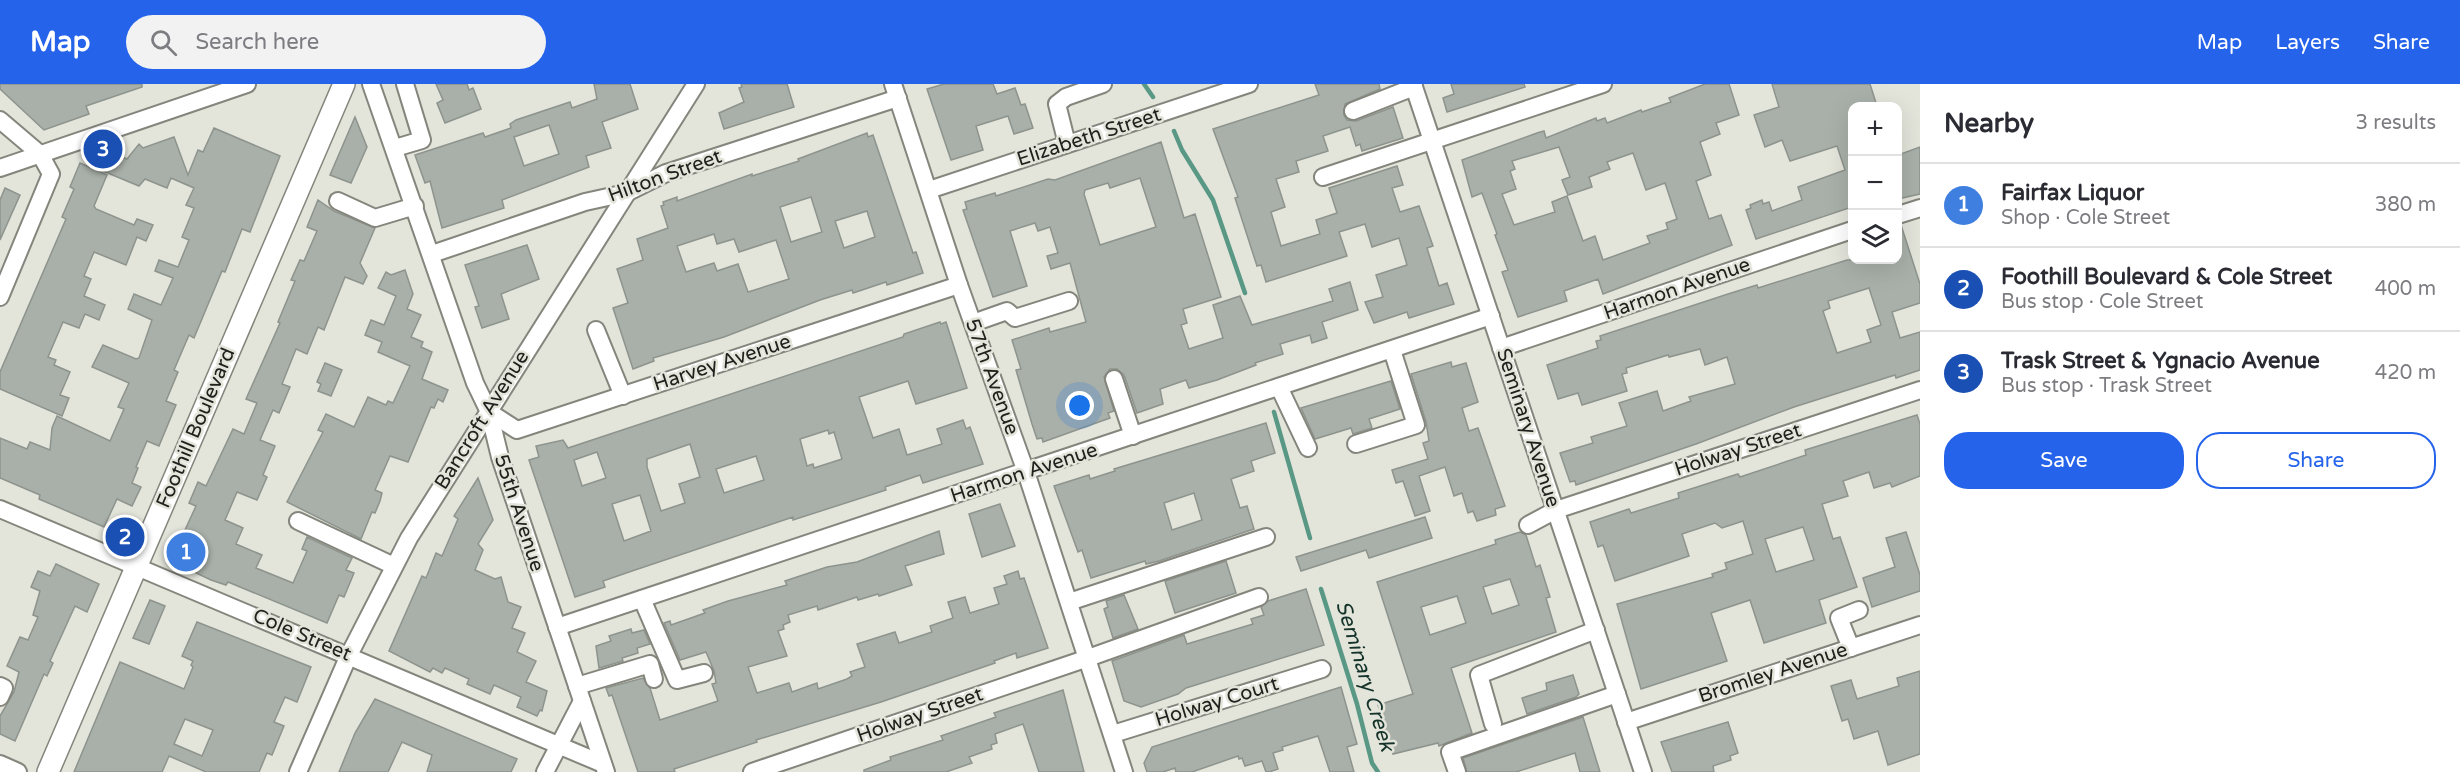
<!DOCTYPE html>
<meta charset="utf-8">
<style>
body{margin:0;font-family:"Varela Round",sans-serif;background:#f2f2f3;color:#2b2b33}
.controls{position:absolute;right:18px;top:18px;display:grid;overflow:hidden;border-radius:12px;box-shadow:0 6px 24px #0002}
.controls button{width:54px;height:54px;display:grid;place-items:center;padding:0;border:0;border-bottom:2px solid #e1e1e2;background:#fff;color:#2b2b33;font:30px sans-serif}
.you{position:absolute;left:1080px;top:322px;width:21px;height:21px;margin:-15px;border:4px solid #fff;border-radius:50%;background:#1a73e8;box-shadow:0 0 0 9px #1a73e833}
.badge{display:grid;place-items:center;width:39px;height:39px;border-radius:50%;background:#2563eb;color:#fff;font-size:20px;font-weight:700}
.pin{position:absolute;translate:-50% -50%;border:3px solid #fff;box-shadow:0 2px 6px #0006}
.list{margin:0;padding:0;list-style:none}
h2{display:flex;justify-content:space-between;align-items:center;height:78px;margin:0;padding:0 24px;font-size:26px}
h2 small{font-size:20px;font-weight:400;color:#7c7c81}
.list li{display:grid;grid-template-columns:39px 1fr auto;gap:18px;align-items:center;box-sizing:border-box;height:84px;padding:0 24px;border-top:2px solid #e1e1e2}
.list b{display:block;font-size:22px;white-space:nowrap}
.list p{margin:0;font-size:20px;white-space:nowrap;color:#7c7c81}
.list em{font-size:20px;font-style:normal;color:#7c7c81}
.actions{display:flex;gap:12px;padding:18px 24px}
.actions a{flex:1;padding:14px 0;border:2px solid #2563eb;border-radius:24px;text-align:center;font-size:21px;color:#2563eb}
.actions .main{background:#2563eb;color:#fff}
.icon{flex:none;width:33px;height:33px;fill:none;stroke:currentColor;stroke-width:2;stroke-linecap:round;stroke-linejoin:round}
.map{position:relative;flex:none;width:1920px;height:688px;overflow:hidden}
header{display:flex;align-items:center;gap:36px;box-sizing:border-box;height:84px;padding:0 30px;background:#2563eb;color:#fff}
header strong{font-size:28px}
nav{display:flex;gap:33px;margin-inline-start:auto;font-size:21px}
.search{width:420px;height:54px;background:#f2f2f3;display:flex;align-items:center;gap:15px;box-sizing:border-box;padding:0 21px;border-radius:33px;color:#7c7c81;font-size:22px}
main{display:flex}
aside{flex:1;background:#fff}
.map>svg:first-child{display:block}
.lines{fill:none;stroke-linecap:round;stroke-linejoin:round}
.stream{stroke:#599885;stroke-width:4.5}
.building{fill:#a9b0a9;stroke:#8d948d;stroke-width:1.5;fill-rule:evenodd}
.minor-casing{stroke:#84857c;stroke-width:20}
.major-casing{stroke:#84857c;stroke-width:24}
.minor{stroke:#fff;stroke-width:16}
.major{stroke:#fff;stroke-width:21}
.labels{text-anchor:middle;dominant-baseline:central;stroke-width:5;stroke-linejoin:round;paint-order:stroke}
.street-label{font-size:20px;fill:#20201d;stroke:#e3e4da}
.water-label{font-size:21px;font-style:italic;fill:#133229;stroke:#e3e4da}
</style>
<header>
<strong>Map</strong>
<div class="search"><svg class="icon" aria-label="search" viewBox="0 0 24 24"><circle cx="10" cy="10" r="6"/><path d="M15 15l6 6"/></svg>Search here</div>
<nav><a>Map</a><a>Layers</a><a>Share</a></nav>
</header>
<main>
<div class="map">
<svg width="1920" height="688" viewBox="0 0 1920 688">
<rect width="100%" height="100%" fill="#e3e4da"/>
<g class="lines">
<g class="stream">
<path d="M1144,0L1153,13"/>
<path d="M1174,47L1182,66L1213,116L1245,209"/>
<path d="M1274,328L1310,454"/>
<path d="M1321,505L1357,620L1372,679L1378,688"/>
</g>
</g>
<g class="building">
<path d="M0,0H142V3L86,22L89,30L44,46L0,5Z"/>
<path d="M436,0H467L469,6L473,4L481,25L445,39L437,19L443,16Z"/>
<path d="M594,0H630L638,25L602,38L611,64L586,72L589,83L502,116L504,124L442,144L430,97L425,99L415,71L483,49L485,53L511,44L510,40L516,36L570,18L572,24L597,15ZM549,41L559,70L524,82L514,53Z"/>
<path d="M741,0H787L794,23L724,45L719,29L744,18L739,4L742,3Z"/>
<path d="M944,0H993L997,10L1015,4L1021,21L1025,20L1033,44L1014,50L1008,32L976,42L983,66L951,76L927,5Z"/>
<path d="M1315,0H1379L1380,5L1345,20L1344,31L1347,36L1356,37L1393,23L1403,54L1362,67L1360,60L1356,62L1350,43L1323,52L1328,67L1296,77L1299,88L1276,95L1285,123L1271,128L1281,162L1320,150L1316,136L1337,129L1329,104L1397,82L1403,101L1392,104L1400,128L1419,122L1433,162L1427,164L1439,202L1447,199L1454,220L1409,234L1407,228L1374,239L1365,218L1383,213L1376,191L1407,181L1399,154L1372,163L1365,140L1339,148L1347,172L1266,198L1261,181L1257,182L1235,114L1238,113L1213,45L1319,11Z"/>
<path d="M1451,0H1524L1525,3L1447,28L1443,14L1454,10Z"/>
<path d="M1705,0H1729L1739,31L1716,39L1720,50L1700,58L1711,91L1696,97L1709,135L1721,131L1732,161L1603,210L1598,195L1564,207L1567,217L1518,233L1502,188L1508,186L1495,151L1497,150L1482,109L1472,113L1462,76L1537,49L1544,47L1546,54L1596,34L1597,37L1605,34L1607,39L1641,26L1642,28L1671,18L1669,14ZM1559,63L1570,93L1562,96L1568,111L1592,103L1589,93L1610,85L1607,78L1633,69L1646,106L1665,99L1677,135L1666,139L1668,145L1647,152L1650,159L1603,176L1595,152L1583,157L1567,112L1552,118L1555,128L1514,141L1502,110L1516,105L1510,87L1515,85L1512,77Z"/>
<path d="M1772,0H1870L1877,22H1852V123L1756,155L1746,126L1751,124L1750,121L1762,116L1763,120L1769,118L1772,127L1802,116L1798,103L1845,86L1837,62L1790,77L1782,56L1765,63L1754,31L1779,23Z"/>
<path d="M355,33L367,63L351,99L330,91Z"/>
<path d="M214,44L280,72L250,148L242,145L225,188L222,187L194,254L189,251L174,286L178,288L166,317L176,321L159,362L147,357L136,383L138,384L132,399L141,403L132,422L117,415L104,443L39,415L40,411L0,394V354L27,365L30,358L50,366L52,344L57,332L110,357L124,325L118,323L129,299L92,283L103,261L136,275L139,274L152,236L128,225L134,210L161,221L173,194L155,187L159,176L178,183L189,156L182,153L194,124L186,121L194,104L171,94L167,104L145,95L139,102L103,87L108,74L112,76L115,70L127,75L139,60L143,64L174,53L188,91L198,66L203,68Z"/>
<path d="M867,49L868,53L873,51L913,169L916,168L923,189L887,201L886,198L853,209L852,206L820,216L724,253L653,274L654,277L633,285L613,224L628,219L617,185L643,176L637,155L668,144L661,122L664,121L663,118L677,113V117L752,90V92L799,77L798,75ZM811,113L822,148L791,158L780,123ZM867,127L875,153L844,164L835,137ZM714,150L717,160L734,155L739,168L776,156L789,195L748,208L738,180L717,187L714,179L686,188L677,162Z"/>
<path d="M1161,58L1184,134L1195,130L1221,213L1183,225L1187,239L1181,241L1189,265L1223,254L1213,221L1240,212L1252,241L1333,217L1329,205L1350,198L1358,226L1322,238L1327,254L1312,259L1310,251L1280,260L1283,270L1255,279L1256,281L1217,296L1189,304L1186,296L1160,305L1163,320L1137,329L1124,291L1117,285H1110L1104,293L1114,327L1108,329L1110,334L1043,358L1042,354L1037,355L1032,340L1016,286L1021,285L1012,256L1049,244L1050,248L1086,238L1070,179L1051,185L1047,172L1058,169L1050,143L1038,147L1035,139L1010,147L1027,202L993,213L963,126L967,125L965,118L995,109L996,112L1048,95L1055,96ZM1140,94L1156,143L1100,161L1084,110L1085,106L1108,99L1110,104Z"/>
<path d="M1920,63V110L1898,115V71Z"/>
<path d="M80,79L107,91L94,122L96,125L134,141L137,135L153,141L146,157L137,153L126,181L94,168L84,192L91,195L84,212L105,221L99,236L85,230L79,244L63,238L48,273L56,276L54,281L70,288L60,311L69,314L62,332L0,305V288L66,135L62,133L74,105L70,103Z"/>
<path d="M5,104L20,111L0,156V116Z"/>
<path d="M318,116L334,127L375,144L360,179L367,192L363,200L345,193L324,246L318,243L307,270L296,265L282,300L290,303L279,329L273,326L260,356L275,362L263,391L267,393L257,416L237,408L225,436L243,444L236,460L262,471L256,484L293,499L307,467L302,465L307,453L352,474L346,486L354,489L344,513L339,511L327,539L228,498L226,501L211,496L175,479L189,447L185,446L196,422L189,419L198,398L206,402L233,345L244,350L257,319L246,315L280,239L278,238L295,197L291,196L300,176L304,177L317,147L307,143Z"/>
<path d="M1898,141H1901L1920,200V219L1892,228L1900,254L1920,248V286L1896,294L1895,291L1794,323L1696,360L1576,401L1575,397L1570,398L1560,369L1593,359L1591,353L1627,342L1619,319L1657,307L1663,327L1691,317L1689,313L1735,300L1727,273L1705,281L1700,265L1669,273L1668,271L1626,284L1627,289L1622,290L1627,307L1582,321L1578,309L1558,315L1547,281L1598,264L1596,257L1601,256L1600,252L1728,210L1757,201L1758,204L1847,176H1898ZM1869,204L1881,241L1867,246L1871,258L1837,269L1823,227L1830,224L1828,217Z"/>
<path d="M527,161L539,195L501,210L509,235L482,244L475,223L479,222L465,181Z"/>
<path d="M405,186L413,210L407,225L421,231L411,253L423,258L421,263L432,268L422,295L448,306L443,318L438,315L434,324L431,323L408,378L390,372L375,406L382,409L380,417L375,429L372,428L361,455L287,418L323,348L318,346L326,330L354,343L368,313L386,321L388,317L393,319L410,282L378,268L382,258L365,251L371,236L384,241L396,212L378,204L386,188L391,191Z"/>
<path d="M940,238L941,240L946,238L967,304L916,320L908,297L859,313L873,354L899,345L907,371L942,360L937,345L963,336L966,345L970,343L983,380L923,399L920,391L885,403L886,406L793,436V433L632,487L603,497L605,503L575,513L529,376L539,373L536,362L563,356L568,364L903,253L904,250ZM828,346L829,350L834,348L842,375L814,384L813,380L807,382L800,355ZM690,360L700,393L679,400L685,419L661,427L647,383V375ZM597,368L606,394L582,402L574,376ZM756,372L764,396L724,409L716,385ZM640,411L651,447L624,457L612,420Z"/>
<path d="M1451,278L1452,283L1466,279L1478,318L1462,324L1469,347L1478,344L1505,422L1495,425L1496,431L1477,437L1473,427L1468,429L1462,409L1454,412L1445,383L1419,392L1430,427L1415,432L1403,397L1396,399L1392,386L1428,375L1423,359L1429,357L1426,338L1411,290Z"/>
<path d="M325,279L342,286L331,312L318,307L321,300L317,298Z"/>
<path d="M1391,297L1400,325L1369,335L1372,344L1353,350L1351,344L1315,355L1301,324Z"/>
<path d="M1917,331L1920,340V392L1892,403L1890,399L1874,404L1869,388L1843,397L1848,412L1822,420L1833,455L1840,453L1857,503L1819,516L1826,539L1764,559L1750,516L1711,529L1727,577L1641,605L1617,520L1713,493L1712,490L1727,485L1725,479L1753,470L1743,437L1722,444L1715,439L1682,450L1689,472L1615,497L1603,461L1598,463L1590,438L1629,425L1631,429L1679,414L1678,409L1738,390L1740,393L1806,371L1805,366ZM1803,443L1814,476L1776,488L1765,455Z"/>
<path d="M1266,339L1275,369L1251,377L1254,387L1231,395L1240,424L1247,422L1254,445L1159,477L1146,480L1145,477L1091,494L1082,466L1078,468L1054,402L1089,391L1090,395L1115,387L1114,385ZM1194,409L1202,436L1172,446L1164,419Z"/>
<path d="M478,394L493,436L478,460L483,466L475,486L495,495L501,493L508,518L521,523L512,544L525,549L517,568L536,577L526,598L547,607L542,627L540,626L537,632L517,623L521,613L494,601L490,610L467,600L469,595L445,584L442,589L433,584L430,588L389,567L422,492L426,494L436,469L442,472L458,435L454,432Z"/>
<path d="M1000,420L1015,462L982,473L969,430Z"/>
<path d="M1425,433L1432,454L1369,474L1366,466L1301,487L1296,473Z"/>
<path d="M939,447L944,470L905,482L912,501L879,512L878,510L858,516L857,513L818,526L817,522L788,531L790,538L783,541L784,545L778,547L787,572L748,583L757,609L789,599L792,608L817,599L818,605L847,595L852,592L850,588L865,583L857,560L895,548L899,559L932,548L930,542L953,534L948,518L965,513L970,529L999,520L994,504L1007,500L1004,492L1018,487L1020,495L1024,494L1048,564L1017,574L1016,569L994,577L995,579L881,618L756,656L757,658L674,685L675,688H638L612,611L609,612L606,604L643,594L650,604L660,636L718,617L712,600L716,599L714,587L706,568L680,576L664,539L670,537L671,541L705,529L703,526L728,517L787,501L785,497L827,483L857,478Z"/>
<path d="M1520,448L1526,451L1536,483L1540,481L1550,513L1546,514L1556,548L1451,584L1472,649L1439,662L1438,659L1393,670L1378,621L1413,610L1377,498L1496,460L1495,456ZM1510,495L1519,521L1492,530L1483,503ZM1457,512L1466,539L1430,551L1421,523Z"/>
<path d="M1906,448L1920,491V507L1872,523L1863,494L1895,483L1886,454Z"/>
<path d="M1226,477L1236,509L1175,529L1165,497Z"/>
<path d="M56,480L99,500L87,528L75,522L50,577L53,579L47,592L44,590L15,657L0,650V632L14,608L19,588L7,582L20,553L28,556L38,533L33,531L40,507L31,503L38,487L50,492Z"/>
<path d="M1306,505L1324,561L1186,604L1178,610L1141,623L1124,617L1112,577L1184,551L1187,560L1253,540L1251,535L1264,531L1261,523L1268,517Z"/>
<path d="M1124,511L1138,545L1113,554L1104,525L1108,523L1106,517Z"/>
<path d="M150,516L165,522L149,560L133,554Z"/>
<path d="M197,538L311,583L297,618L285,613L274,638L284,642L272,671L267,669L259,688H206L169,672L162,688H74L120,578L184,605L193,583L191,581L193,577L182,572ZM185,635L213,646L202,672L174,660Z"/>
<path d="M631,545L632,549L644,546L650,560L637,564L638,569L622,574L623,577L599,584L596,562L611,557L609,552Z"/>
<path d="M1920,587V670L1888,681L1878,647L1854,655L1848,635L1842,637L1831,602L1851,596L1857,615L1899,602L1897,594Z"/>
<path d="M1573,591L1579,610L1576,613L1527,630L1522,614L1547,606L1546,599Z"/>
<path d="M1341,603L1357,660L1347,663L1354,688H1330L1318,652L1282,663L1283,666L1273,669L1278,685L1269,688H1266L1262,677L1245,682L1242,674L1239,675L1238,672L1192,688H1176L1175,684L1163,688H1147L1144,679L1152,663Z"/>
<path d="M1063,606L1084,688H1039L1023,640L995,650L997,659L991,661L992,665L969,673L972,679L946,688H864V686L891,676L890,673L943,656L941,652L996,633L994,629Z"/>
<path d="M375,615L517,675L511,688H427L432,671L402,658L388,688H339L355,649Z"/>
<path d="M1583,633L1600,688H1580L1575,669L1516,688H1467L1463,674Z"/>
<path d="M1728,638L1738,669L1730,672L1731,676L1713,682L1714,688H1672L1661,658Z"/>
</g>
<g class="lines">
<g class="minor-casing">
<g id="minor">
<path d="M371,0L475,299L489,328L500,373L606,688"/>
<path d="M893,0L959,201L1026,388L1124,688"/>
<path d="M1413,0L1643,688"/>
<path d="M1353,27L1414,3"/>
<path d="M0,36L40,70L51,90L0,213"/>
<path d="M1067,60L1057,20L1066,13L1103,0"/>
<path d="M395,64L422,56L405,0"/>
<path d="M0,84L247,0"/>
<path d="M1323,93L1603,0"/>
<path d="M929,106L1249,0"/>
<path d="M338,117L375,134L415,122"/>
<path d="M1898,131L1920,124"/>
<path d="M432,170L585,118L626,109L666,89L898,14"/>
<path d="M973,239L1007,227L1015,234L1069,217"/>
<path d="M596,246L623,312"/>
<path d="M1501,264L1852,146"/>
<path d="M1114,295L1133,352"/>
<path d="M1279,303L1308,364"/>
<path d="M489,328L517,346L959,201"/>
<path d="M1356,360L1416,341L1392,266"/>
<path d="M0,425L603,680"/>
<path d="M298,437L394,482"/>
<path d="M1528,441L1556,426L1920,306"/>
<path d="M642,515L677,596L704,589"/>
<path d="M1069,518L1266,453"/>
<path d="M557,543L1491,232"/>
<path d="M1851,564L1839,534L1859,526"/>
<path d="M0,602L4,604L0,613"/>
<path d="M577,602L650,580L654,595"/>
<path d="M1626,638L1920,541"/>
<path d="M1493,640L1479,591L1596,546"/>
<path d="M1113,650L1322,585"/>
<path d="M0,680L18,688"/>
<path d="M298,688L349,571L409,454L696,0"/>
<path d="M545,688L582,617"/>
<path d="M752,688L1088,574L1259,513"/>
<path d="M1457,688L1450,668L1617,610"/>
</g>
</g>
<g class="major-casing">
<path id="major" d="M48,688L344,0"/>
</g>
<use href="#minor" class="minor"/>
<use href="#major" class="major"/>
</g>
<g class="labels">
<g class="street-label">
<text transform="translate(1089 53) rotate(-18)">Elizabeth Street</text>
<text transform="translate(665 92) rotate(-20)">Hilton Street</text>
<text transform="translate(1677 205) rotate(-19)">Harmon Avenue</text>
<text transform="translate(722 279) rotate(-18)">Harvey Avenue</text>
<text transform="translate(992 293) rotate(70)">57th Avenue</text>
<text transform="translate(482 336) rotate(-58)">Bancroft Avenue</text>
<text transform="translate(196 344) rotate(-67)">Foothill Boulevard</text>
<text transform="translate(1528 344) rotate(72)">Seminary Avenue</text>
<text transform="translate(1738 366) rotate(-18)">Holway Street</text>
<text transform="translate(1024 389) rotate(-18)">Harmon Avenue</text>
<text transform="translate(519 429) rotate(72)">55th Avenue</text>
<text transform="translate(302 551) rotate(23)">Cole Street</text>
<text transform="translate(1773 589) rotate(-18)">Bromley Avenue</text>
<text transform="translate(1217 618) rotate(-17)">Holway Court</text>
<text transform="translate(920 631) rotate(-19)">Holway Street</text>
</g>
<g class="water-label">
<text transform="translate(1365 592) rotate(73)">Seminary Creek</text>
</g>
</g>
</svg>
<div class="controls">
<button>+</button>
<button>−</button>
<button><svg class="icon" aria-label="layers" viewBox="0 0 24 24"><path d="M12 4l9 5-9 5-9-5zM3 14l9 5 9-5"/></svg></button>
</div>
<div class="you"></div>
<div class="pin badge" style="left:186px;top:468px;background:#3f7fe0">1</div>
<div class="pin badge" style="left:125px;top:453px;background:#1a4fb4">2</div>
<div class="pin badge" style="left:103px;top:65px;background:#1a4fb4">3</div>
</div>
<aside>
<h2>Nearby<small>3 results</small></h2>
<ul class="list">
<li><span class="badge" style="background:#3f7fe0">1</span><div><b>Fairfax Liquor</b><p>Shop · Cole Street</p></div><em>380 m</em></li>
<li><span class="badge" style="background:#1a4fb4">2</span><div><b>Foothill Boulevard &amp; Cole Street</b><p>Bus stop · Cole Street</p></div><em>400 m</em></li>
<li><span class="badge" style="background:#1a4fb4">3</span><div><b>Trask Street &amp; Ygnacio Avenue</b><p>Bus stop · Trask Street</p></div><em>420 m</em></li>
</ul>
<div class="actions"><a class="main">Save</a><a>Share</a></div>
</aside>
</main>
